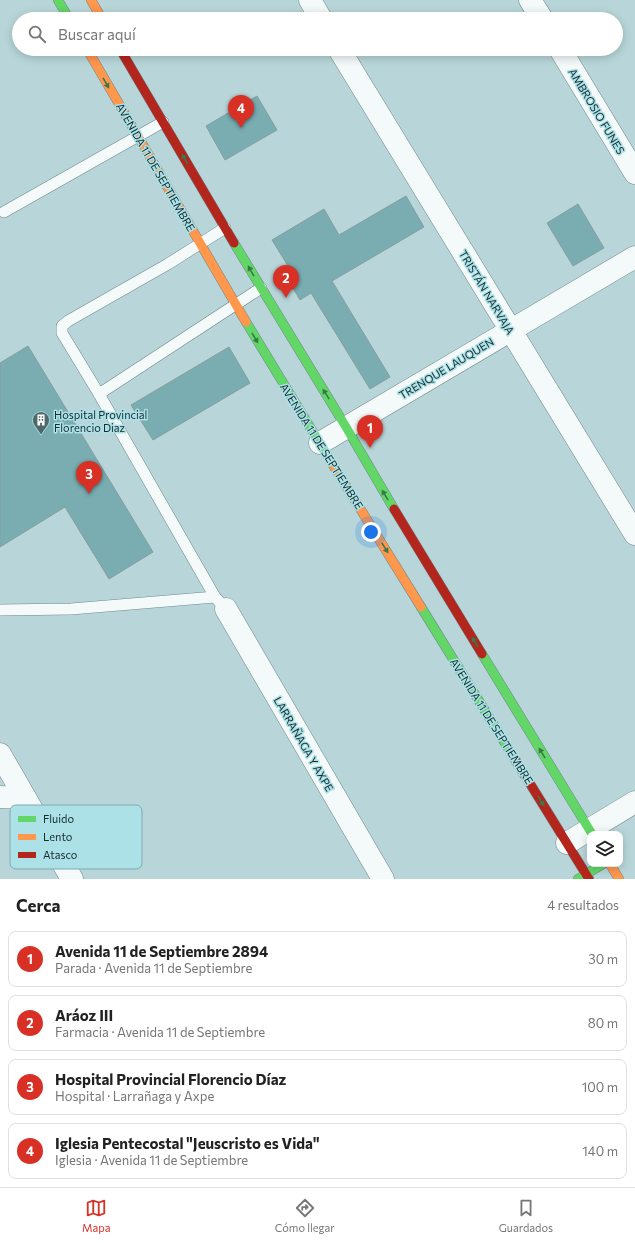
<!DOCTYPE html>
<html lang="es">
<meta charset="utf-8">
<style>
body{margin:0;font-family:Commissioner,sans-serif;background:#f6f6f6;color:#222}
.controls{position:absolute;right:12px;bottom:12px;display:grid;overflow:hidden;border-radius:8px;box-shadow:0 2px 10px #0003}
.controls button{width:36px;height:36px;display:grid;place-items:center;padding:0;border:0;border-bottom:1px solid #e0e0e0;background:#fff;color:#222;font:20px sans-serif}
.you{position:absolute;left:371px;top:532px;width:14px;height:14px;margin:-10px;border:3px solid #fff;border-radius:50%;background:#1a73e8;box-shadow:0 0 0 6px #1a73e833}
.badge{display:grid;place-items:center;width:26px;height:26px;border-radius:50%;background:#d93025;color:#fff;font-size:13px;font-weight:700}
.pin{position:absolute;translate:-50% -33px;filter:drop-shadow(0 1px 2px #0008)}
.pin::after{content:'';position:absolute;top:21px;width:14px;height:12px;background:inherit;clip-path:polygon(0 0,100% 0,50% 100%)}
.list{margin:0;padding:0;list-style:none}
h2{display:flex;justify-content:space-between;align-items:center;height:52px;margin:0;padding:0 16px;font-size:17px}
h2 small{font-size:13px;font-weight:400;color:#767676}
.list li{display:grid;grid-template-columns:26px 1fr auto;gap:12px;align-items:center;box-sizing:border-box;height:56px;margin:0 8px 8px;padding:0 8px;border:1px solid #e0e0e0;border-radius:8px}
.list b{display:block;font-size:15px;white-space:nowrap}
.list p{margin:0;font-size:13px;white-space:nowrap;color:#767676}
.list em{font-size:13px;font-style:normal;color:#767676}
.icon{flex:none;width:22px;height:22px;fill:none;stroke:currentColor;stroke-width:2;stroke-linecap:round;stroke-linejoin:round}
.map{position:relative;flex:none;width:635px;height:879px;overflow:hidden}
.search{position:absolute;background:#fff;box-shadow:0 2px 10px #0003;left:12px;right:12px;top:12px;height:44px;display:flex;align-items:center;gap:10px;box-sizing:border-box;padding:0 14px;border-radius:22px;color:#767676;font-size:15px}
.sheet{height:308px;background:#fff}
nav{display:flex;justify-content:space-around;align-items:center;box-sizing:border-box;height:56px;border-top:1px solid #e0e0e0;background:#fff;font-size:11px;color:#767676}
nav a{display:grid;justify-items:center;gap:2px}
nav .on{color:#d93025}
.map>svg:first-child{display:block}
.building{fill:#79adb1;stroke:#879ea0}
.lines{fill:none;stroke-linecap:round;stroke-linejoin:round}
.lane-casing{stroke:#71888b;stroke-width:12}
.street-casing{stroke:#71888b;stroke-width:23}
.fast-casing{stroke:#71888b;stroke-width:10}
.slow-casing{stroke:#71888b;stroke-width:10}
.jam-casing{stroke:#71888b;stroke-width:10}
.lane{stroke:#f4f9f9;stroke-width:11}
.street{stroke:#f4f9f9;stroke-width:22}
.fast{stroke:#63d668;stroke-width:9}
.slow{stroke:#ff974d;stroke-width:9}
.jam{stroke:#b3261e;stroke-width:9}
.oneway{fill:#397849}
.labels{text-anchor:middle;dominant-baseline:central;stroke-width:3;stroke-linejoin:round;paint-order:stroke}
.street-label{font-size:11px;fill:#162c2f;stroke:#abe1e7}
.poi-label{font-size:11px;fill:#162c2f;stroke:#abe1e7;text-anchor:start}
.key{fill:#abe1e7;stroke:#7eabb0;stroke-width:1}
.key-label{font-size:11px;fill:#162c2f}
</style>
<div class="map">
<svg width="635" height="879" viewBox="0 0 635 879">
<rect width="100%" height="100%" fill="#b8d6d9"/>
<g class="building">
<path d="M257,96L277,130L225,160L206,126Z"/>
<path d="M406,196L424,227L332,281L390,377L370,389L311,293L300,300L282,269L288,266L272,240L324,209L339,235Z"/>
<path d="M578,204L604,248L573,266L547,223Z"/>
<path d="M28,346L153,552L109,579L65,507L0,547V363Z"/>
<path d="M229,347L250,383L153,440L131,405Z"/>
</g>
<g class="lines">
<g class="lane-casing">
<g id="lane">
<path d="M4,212L163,122"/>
<path d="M225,228L168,264L68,321L62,326V333L99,394L215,597L226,609"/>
<path d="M99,394L261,288"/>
<path d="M0,610L71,609L215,597"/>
</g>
</g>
<g class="street-casing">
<g id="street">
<path d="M310,0L321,19"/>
<path d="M530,0L542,19"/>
<path d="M339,49L635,534"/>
<path d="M560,49L635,173"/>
<path d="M320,443L635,257"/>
<path d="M226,609L383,879"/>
<path d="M0,754L72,879"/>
<path d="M0,797L25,798"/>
<path d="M567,843L635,802"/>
</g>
</g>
<g class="fast-casing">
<g id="fast">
<path d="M58,0L69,19"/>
<path d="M234,243L346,427L394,509"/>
<path d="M246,322L330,460"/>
<path d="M421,607L516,761"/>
<path d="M482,654L592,834"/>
<path d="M578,879L603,864"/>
</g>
</g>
<g class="slow-casing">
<g id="slow">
<path d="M91,0L102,19"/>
<path d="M87,49L246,322"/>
<path d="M330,460L421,607"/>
<path d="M610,864L619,879"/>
</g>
</g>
<g class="jam-casing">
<g id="jam">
<path d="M120,49L234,243"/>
<path d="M394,509L482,654"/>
<path d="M516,761L589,879"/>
</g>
</g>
<use href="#lane" class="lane"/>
<use href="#street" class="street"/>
<use href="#fast" class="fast"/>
<use href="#slow" class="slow"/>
<use href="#jam" class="jam"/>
</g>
<defs><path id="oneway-solid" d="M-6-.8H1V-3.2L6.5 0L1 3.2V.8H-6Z"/></defs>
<g class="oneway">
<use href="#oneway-solid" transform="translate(106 83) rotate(60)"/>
<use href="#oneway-solid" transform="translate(185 159) rotate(-121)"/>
<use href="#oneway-solid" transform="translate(251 271) rotate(-120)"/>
<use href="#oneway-solid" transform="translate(255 338) rotate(59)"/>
<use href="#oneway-solid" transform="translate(326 394) rotate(-122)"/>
<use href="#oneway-solid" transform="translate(385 495) rotate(-121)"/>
<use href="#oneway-solid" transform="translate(385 548) rotate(58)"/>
<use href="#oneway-solid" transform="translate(475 642) rotate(-121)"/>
<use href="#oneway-solid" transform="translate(542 753) rotate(-121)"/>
<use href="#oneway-solid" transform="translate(541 801) rotate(58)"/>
</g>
<defs>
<g id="building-pin" transform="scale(0.9)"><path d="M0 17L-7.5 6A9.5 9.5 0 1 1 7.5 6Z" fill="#4f686a" stroke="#abe1e7"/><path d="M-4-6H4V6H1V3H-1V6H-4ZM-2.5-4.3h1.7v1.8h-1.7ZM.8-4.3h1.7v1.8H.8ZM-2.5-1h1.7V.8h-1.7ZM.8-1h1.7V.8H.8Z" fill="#fff"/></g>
</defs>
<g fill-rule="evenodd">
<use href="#building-pin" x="41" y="420"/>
</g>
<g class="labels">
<g class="street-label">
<text transform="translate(597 111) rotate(59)">AMBROSIO FUNES</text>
<text transform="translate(156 167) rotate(60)">AVENIDA 11 DE SEPTIEMBRE</text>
<text transform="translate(487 292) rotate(59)">TRISTÁN NARVAJA</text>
<text transform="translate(446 368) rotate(-31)">TRENQUE LAUQUEN</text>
<text transform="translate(322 446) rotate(58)">AVENIDA 11 DE SEPTIEMBRE</text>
<text transform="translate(492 721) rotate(58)">AVENIDA 11 DE SEPTIEMBRE</text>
<text transform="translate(304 744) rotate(60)">LARRAÑAGA Y AXPE</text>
</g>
<g class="poi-label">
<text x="54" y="414">Hospital Provincial<tspan x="54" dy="13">Florencio Diaz</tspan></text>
</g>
</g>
<rect x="10" y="805" width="132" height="64" rx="6" class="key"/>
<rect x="18" y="816" width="18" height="6" fill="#63d668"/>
<rect x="18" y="834" width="18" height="6" fill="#ff974d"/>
<rect x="18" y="852" width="18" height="6" fill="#b3261e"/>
<g class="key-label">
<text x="43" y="823">Fluido</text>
<text x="43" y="841">Lento</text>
<text x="43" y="859">Atasco</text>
</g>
</svg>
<div class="controls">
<button><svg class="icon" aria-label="layers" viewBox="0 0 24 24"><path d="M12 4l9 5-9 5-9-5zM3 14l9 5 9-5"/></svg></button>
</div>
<div class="you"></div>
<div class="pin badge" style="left:370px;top:448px">1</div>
<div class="pin badge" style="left:286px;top:298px">2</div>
<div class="pin badge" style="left:89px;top:494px">3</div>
<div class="pin badge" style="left:241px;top:128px">4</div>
<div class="search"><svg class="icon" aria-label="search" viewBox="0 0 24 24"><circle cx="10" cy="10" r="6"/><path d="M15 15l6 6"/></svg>Buscar aquí</div>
</div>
<section class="sheet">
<h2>Cerca<small>4 resultados</small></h2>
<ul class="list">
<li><span class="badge">1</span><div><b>Avenida 11 de Septiembre 2894</b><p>Parada · Avenida 11 de Septiembre</p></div><em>30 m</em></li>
<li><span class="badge">2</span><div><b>Aráoz III</b><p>Farmacia · Avenida 11 de Septiembre</p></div><em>80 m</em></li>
<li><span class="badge">3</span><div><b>Hospital Provincial Florencio Díaz</b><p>Hospital · Larrañaga y Axpe</p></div><em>100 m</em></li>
<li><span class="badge">4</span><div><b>Iglesia Pentecostal &quot;Jeuscristo es Vida&quot;</b><p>Iglesia · Avenida 11 de Septiembre</p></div><em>140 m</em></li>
</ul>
</section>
<nav>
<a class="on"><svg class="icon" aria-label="map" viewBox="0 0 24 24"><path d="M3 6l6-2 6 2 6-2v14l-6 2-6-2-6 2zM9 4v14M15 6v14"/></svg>Mapa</a>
<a><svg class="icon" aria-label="directions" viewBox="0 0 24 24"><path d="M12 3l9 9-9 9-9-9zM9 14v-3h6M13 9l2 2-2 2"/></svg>Cómo llegar</a>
<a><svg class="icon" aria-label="saved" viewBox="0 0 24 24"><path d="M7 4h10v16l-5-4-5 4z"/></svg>Guardados</a>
</nav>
